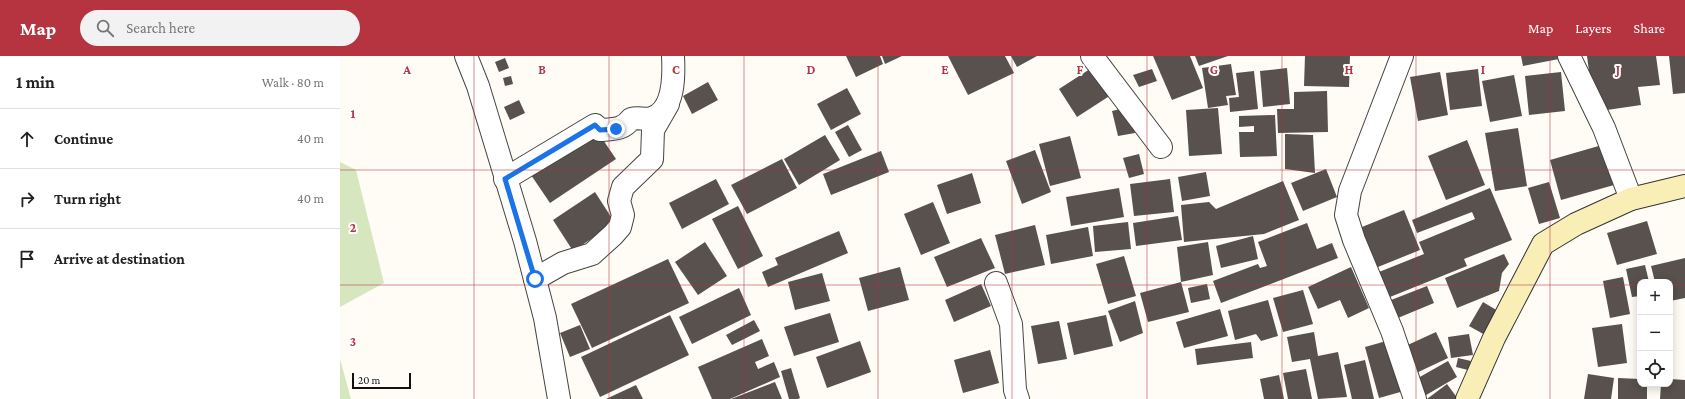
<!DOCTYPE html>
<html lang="en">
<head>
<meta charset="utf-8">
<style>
	:root { --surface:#fff; --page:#f2f2f2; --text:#222; --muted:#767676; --line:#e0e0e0; --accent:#b63340 }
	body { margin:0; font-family:"Crimson Pro",serif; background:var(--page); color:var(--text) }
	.controls { position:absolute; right:12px; bottom:12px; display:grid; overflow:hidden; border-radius:8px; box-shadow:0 2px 10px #0003 }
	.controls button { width:36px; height:36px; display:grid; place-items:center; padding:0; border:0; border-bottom:1px solid var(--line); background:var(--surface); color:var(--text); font:20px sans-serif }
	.scale { position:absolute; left:12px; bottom:10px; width:59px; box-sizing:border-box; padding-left:4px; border:2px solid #111; border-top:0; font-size:11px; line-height:14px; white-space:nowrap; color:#111; -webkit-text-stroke:3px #fff; paint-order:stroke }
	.stop { position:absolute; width:12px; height:12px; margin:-9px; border:3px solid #1a73e8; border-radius:50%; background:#fff }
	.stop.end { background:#1a73e8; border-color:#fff; box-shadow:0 1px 4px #0008 }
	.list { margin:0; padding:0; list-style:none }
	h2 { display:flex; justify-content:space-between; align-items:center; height:52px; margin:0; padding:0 16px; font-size:17px }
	h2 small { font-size:13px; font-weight:400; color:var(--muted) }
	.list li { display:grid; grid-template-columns:26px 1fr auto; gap:12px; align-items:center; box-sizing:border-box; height:60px; padding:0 16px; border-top:1px solid var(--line) }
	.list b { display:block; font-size:15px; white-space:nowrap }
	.list em { font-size:13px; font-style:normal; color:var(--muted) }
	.icon { flex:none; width:22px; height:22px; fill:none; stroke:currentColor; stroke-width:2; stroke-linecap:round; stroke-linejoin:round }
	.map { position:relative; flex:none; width:1345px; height:343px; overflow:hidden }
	header { display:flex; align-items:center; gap:24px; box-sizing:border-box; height:56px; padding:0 20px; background:var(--accent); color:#fff }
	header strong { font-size:19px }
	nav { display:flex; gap:22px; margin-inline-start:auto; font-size:14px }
	.search { width:280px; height:36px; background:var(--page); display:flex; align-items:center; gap:10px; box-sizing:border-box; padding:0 14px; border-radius:22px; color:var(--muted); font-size:15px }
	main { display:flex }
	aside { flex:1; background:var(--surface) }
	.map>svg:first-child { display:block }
	.green { fill:#d6e7c0 }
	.building { fill:#58514e }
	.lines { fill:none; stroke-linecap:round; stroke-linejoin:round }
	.street-casing { stroke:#444; stroke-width:24 }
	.secondary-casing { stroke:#333; stroke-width:24 }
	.street { stroke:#fff; stroke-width:22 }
	.secondary { stroke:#f8eeb6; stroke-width:22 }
	.route { stroke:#1a73e8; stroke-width:5 }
	.grid { fill:none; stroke:#b63340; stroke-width:1; stroke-opacity:0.55 }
	.grid-label { font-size:13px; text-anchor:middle; font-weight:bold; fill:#b63340; stroke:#fff; stroke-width:4; stroke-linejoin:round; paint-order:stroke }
</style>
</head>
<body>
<header>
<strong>Map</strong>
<div class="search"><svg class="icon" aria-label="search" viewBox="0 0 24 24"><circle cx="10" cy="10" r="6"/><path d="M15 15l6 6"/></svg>Search here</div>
<nav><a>Map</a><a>Layers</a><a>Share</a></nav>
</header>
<main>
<aside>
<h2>1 min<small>Walk · 80 m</small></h2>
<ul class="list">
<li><svg class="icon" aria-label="ahead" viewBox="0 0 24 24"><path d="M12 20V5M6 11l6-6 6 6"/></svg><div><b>Continue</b></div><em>40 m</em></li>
<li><svg class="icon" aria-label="right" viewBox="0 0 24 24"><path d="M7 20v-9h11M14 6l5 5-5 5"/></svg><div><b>Turn right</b></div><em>40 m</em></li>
<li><svg class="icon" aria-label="arrive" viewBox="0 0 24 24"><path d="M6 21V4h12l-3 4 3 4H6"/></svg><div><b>Arrive at destination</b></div></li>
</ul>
</aside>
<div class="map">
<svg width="1345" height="343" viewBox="0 0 1345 343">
	<rect width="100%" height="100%" fill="#fefcf5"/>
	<g class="green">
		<polygon points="0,106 16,114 44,227 0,251"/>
		<polygon points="0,303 11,343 0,343"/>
	</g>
	<g class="building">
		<polygon points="506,0 540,0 543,8 516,21"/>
		<polygon points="542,0 562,0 545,8"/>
		<polygon points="608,0 665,0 674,17 628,39"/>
		<polygon points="671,0 697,0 677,11"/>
		<polygon points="813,0 850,0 863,32 832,44"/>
		<polygon points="855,0 888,0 859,10"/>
		<polygon points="965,0 1010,0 1009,31 964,30"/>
		<polygon points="1181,0 1218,0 1219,3 1183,10"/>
		<polygon points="1247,0 1316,0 1320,29 1298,31 1301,49 1260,55 1252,37"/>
		<polygon points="1329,0 1345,0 1345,37 1333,38"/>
		<polygon points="165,2 169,12 159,16 155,6"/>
		<polygon points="891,8 896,39 886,40 888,49 868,52 862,12"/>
		<polygon points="753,11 771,39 737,61 719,33"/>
		<polygon points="947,12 950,48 923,51 920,15"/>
		<polygon points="812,13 817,25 799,31 793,19"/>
		<polygon points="1138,13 1142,50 1110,54 1106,17"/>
		<polygon points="914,15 918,53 890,56 889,42 899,41 896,17"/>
		<polygon points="1100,16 1108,59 1078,65 1070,21"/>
		<polygon points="1221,16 1225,55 1189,59 1185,20"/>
		<polygon points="1174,19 1182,60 1150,66 1142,25"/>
		<polygon points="171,20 173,28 165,30 163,22"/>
		<polygon points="368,26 378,44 352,58 343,40"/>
		<polygon points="507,32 521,58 491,74 477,48"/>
		<polygon points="987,35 988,76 938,77 937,53 954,53 954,36"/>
		<polygon points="179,44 185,57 170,64 164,51"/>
		<polygon points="788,51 795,77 778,80 772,55"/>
		<polygon points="878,52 882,98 849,100 846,54"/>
		<polygon points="935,59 937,100 900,101 899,76 914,76 914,70 899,71 899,60"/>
		<polygon points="508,69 522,94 509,101 495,76"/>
		<polygon points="255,72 276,103 210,147 189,116"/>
		<polygon points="1178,72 1187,130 1155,135 1145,77"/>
		<polygon points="945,78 973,79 975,117 945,113"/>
		<polygon points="485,79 500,104 459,129 444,103"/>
		<polygon points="730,80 741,122 710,130 699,88"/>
		<polygon points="1127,84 1145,129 1106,144 1088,100"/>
		<polygon points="1262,89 1274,129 1221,144 1210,104"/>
		<polygon points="695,94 711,136 682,148 666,105"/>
		<polygon points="541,95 549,116 491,139 483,118"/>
		<polygon points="799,98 804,118 789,122 783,102"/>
		<polygon points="442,103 457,132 407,158 391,129"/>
		<polygon points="986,113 997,141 963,155 951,127"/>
		<polygon points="866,116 870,140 842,145 838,121"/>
		<polygon points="632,117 641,147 607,158 597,129"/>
		<polygon points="376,123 389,148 342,173 329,147"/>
		<polygon points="830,123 834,156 794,160 790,128"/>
		<polygon points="943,125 959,164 924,178 844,186 841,149 869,146 876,153"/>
		<polygon points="1209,126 1220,162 1199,168 1188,132"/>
		<polygon points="779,132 784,161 731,170 726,141"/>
		<polygon points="1150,132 1172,184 1124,203 1127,210 1045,243 1034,218 1084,198 1079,186 1135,163 1132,156 1077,177 1072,164"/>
		<polygon points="255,136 275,167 233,195 213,164"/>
		<polygon points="593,146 610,187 581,199 564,158"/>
		<polygon points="398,150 423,200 398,213 372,163"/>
		<polygon points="1064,154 1080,194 1033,213 1017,173"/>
		<polygon points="838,160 842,184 796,190 793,167"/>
		<polygon points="1307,165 1317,198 1277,209 1267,177"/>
		<polygon points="788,166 791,193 755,196 753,170"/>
		<polygon points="967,167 977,193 992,187 998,202 881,247 873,225 918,208 920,212 927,210 918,186"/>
		<polygon points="695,169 705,209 665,218 655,179"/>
		<polygon points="748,171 753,200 711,208 706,179"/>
		<polygon points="499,175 508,197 428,231 422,216 438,209 435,202"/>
		<polygon points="913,180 918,203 881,212 876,190"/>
		<polygon points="641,182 655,212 607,231 594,201"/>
		<polygon points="365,186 387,220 358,239 335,206"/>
		<polygon points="868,186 873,219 841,226 837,191"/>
		<polygon points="1164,198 1169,208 1162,217 1159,235 1117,252 1105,222"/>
		<polygon points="784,200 796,240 768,248 756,208"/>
		<polygon points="1345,202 1345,242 1330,245 1330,226 1315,226 1311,210"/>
		<polygon points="328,203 349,247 252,292 231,248"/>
		<polygon points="1305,209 1309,226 1300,226 1300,240 1292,241 1286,213"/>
		<polygon points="560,211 569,244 528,255 519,222"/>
		<polygon points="1011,211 1029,252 1008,262 1000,244 978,253 968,231"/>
		<polygon points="482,217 490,245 455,254 448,226"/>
		<polygon points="1283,221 1290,258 1270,262 1263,225"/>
		<polygon points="841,226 849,256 808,266 800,237"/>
		<polygon points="641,228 651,250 614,266 605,244"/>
		<polygon points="867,228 870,243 851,247 848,232"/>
		<polygon points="1087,230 1094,247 1053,264 1046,246"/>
		<polygon points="399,232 411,259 352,288 339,261"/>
		<polygon points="963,234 973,268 943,276 933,242"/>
		<polygon points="928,244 938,280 921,285 916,278 895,284 888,255"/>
		<polygon points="795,245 803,277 780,286 768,255"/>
		<polygon points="1143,246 1158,255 1145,279 1129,270"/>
		<polygon points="880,253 888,280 844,292 836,266"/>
		<polygon points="490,257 499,286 454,300 444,271"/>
		<polygon points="330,259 349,299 260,341 241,301"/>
		<polygon points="766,259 773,290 734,299 727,267"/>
		<polygon points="414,264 420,275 392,289 386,279"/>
		<polygon points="719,265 727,303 698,308 691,270"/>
		<polygon points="1282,268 1287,307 1258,311 1252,272"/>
		<polygon points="240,269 250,293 230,301 220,277"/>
		<polygon points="974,276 978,300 998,296 1007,341 978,343 970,303 952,306 947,281"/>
		<polygon points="1096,276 1108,302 1072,319 1059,293"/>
		<polygon points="1129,278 1133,299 1111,302 1108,281"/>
		<polygon points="422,283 429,300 415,306 418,313 434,306 440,321 390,343 372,343 358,311"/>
		<polygon points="1050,284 1064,335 1039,342 1025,291"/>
		<polygon points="520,285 531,316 487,332 476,301"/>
		<polygon points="911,286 913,302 857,309 855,293"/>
		<polygon points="650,294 659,327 623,337 614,304"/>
		<polygon points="1118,302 1131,305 1128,314 1116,311"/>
		<polygon points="1025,304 1034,343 1012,343 1004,309"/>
		<polygon points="1108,305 1117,321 1081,342 1071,326"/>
		<polygon points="451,312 460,342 458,343 449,343 441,315"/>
		<polygon points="966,313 972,343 948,343 943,317"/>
		<polygon points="1248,318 1274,322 1271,343 1244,343"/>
		<polygon points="939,319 944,343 924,343 920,323"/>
		<polygon points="1278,322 1300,323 1300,328 1307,328 1307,343 1278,343"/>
		<polygon points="1330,323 1345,324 1345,343 1320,343 1321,328 1330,328"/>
		<polygon points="435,326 442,343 391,343"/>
		<polygon points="1107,328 1118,343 1087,343"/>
		<polygon points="296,329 303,343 266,343"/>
	</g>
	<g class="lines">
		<g class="street-casing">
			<g id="street">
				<polyline points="126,0 138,30 185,185 205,262 219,343"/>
				<polyline points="752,0 821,91"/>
				<polyline points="1062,0 1010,135 1006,159 1014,184 1052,275 1075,343"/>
				<polyline points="1229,0 1264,72 1291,143"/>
				<path d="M 165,123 L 255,69 L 260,74 C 273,73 283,74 291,63 C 298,61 306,64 312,62 C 335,54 334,19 333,0"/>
				<polyline points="195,223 223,207 252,198 273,179 280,171 283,159 279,145 283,131 312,103 313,74 328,48"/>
				<polyline points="656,227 671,268 675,334 678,343"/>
			</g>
		</g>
		<g class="secondary-casing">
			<polyline id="secondary" points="1127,343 1154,282 1203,188 1236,168 1291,143 1345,130"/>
		</g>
		<use href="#street" class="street"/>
		<use href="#secondary" class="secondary"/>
	</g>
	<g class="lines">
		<polyline class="route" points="195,223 165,123 255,69 260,74 276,73"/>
	</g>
	<path class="grid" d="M 134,0 L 134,343M 269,0 L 269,343M 404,0 L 404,343M 538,0 L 538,343M 672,0 L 672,343M 807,0 L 807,343M 942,0 L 942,343M 1076,0 L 1076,343M 1210,0 L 1210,343M 0,114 L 1345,114M 0,229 L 1300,229M 1330,229 L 1345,229"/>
	<g class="grid-label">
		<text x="67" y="18">A</text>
		<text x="202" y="18">B</text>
		<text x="336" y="18">C</text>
		<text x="471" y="18">D</text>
		<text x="605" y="18">E</text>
		<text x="740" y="18">F</text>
		<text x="874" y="18">G</text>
		<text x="1009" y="18">H</text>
		<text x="1143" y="18">I</text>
		<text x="1278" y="18">J</text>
		<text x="13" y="62">1</text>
		<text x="13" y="176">2</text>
		<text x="13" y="290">3</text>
	</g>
</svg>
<div class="controls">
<button>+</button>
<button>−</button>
<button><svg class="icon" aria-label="locate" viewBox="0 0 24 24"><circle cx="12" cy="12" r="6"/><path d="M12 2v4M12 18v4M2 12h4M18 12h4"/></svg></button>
</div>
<div class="scale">20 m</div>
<div class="stop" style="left:195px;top:223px"></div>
<div class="stop end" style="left:276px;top:73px"></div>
</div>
</main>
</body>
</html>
